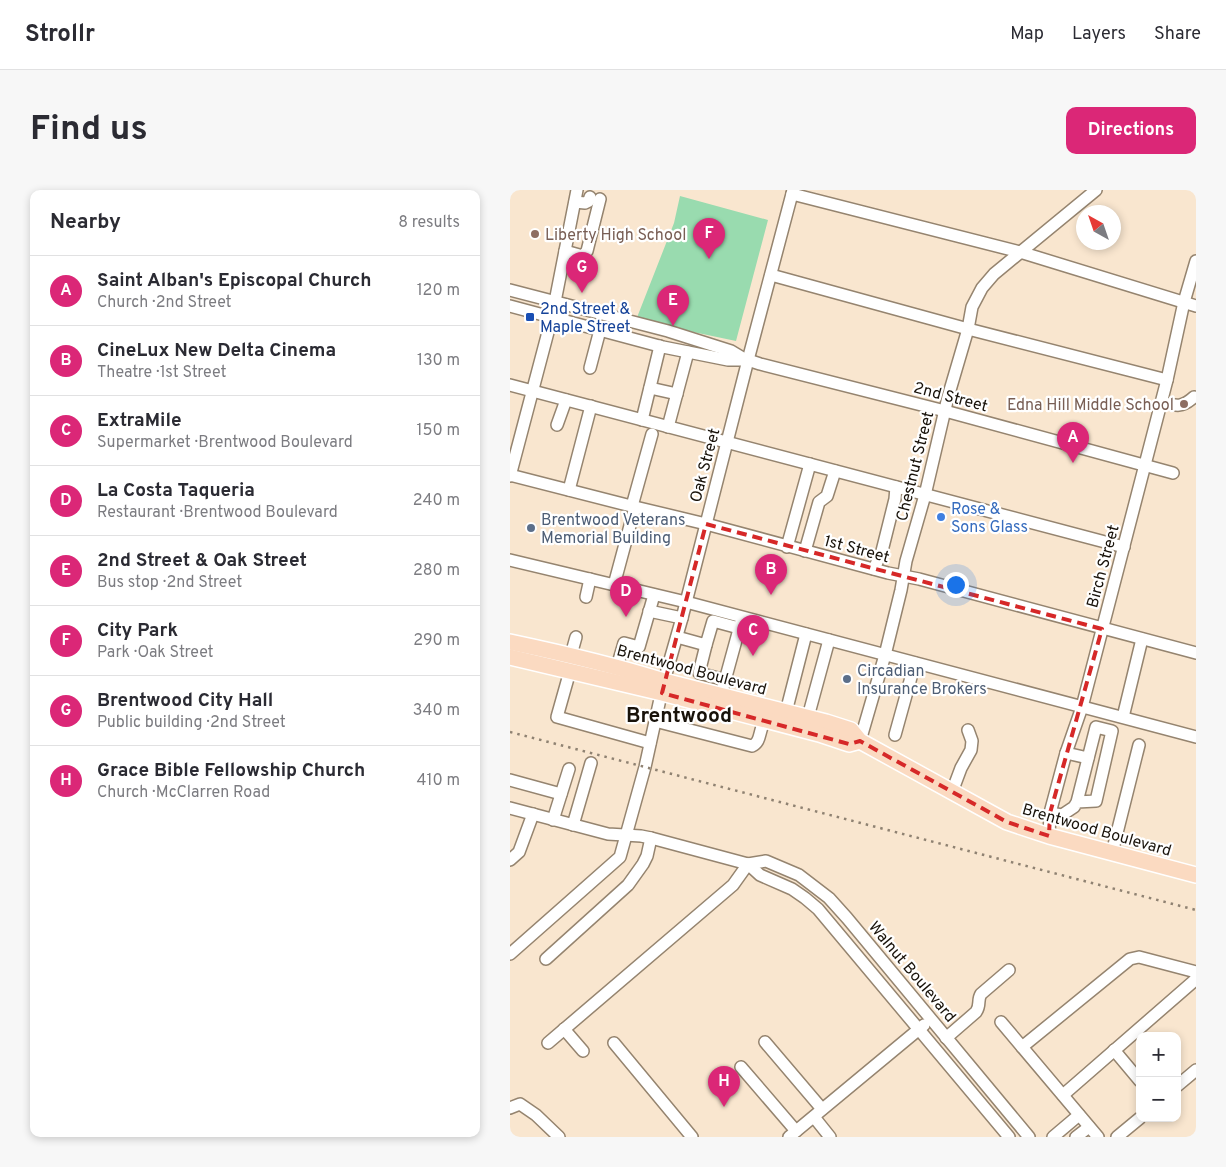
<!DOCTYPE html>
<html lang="en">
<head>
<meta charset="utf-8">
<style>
	:root { --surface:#fff; --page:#f7f7f7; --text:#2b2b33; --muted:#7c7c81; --line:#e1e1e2; --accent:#db2777 }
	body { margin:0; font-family:Overpass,sans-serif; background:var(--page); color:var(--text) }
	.controls { position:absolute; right:15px; bottom:15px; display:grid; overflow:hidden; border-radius:10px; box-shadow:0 2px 8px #0003 }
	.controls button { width:45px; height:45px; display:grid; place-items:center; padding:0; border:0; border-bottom:1px solid var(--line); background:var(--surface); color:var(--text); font:25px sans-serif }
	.compass { position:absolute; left:566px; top:15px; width:45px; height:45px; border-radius:50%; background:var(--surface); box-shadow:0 2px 8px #0003; rotate:320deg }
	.you { position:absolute; left:445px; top:394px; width:18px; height:18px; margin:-12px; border:4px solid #fff; border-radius:50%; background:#1a73e8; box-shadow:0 0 0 8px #1a73e833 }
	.badge { display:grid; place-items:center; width:32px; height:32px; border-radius:50%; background:var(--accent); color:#fff; font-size:16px; font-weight:700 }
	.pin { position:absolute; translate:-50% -41px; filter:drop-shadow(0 1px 2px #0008) }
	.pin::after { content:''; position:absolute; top:26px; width:18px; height:15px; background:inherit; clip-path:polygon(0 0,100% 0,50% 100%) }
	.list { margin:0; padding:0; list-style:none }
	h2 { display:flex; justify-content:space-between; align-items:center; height:65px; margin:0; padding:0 20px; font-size:21px }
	h2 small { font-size:16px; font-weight:400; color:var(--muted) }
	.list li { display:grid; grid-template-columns:32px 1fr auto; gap:15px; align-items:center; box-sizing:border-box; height:70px; padding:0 20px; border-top:1px solid var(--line) }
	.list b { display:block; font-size:19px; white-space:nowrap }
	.list p { margin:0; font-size:16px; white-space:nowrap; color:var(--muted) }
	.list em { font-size:16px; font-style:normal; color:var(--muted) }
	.map { position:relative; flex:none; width:686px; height:947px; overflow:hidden; border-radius:10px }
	header { display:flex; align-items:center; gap:30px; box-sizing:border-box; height:70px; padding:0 25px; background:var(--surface); border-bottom:1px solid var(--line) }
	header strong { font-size:24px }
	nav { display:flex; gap:28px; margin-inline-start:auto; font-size:18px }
	.intro { display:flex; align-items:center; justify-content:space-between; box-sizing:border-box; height:120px; padding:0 30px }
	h1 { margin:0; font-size:35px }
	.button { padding:12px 22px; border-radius:10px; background:var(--accent); color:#fff; font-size:18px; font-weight:700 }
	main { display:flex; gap:30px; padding:0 30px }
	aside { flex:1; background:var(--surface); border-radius:10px; box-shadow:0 2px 8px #0003 }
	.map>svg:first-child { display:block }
	.green { fill:#99dbaf }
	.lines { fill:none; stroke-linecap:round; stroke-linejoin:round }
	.minor-casing { stroke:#95846f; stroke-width:14 }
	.major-casing { stroke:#fff; stroke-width:18 }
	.minor { stroke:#fff; stroke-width:11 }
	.major { stroke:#fbdac1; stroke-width:15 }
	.rail { stroke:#8f8272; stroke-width:2.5; stroke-dasharray:2.5 5; stroke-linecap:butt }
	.marked { fill:none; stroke:#d62828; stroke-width:4; stroke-dasharray:10 6; stroke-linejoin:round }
	.education-dot { fill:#8d6e63; stroke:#fff; stroke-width:2 }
	.transit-dot { fill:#1a4fb4; stroke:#fff; stroke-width:2 }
	.shop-dot { fill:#3f7fe0; stroke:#fff; stroke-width:2 }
	.service-dot { fill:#5c6f8a; stroke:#fff; stroke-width:2 }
	.labels { text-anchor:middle; stroke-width:4.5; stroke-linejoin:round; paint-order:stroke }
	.education-label { font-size:16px; fill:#785e54; stroke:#fff; text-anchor:start }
	.transit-label { font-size:16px; fill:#164399; stroke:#fff; text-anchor:start }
	.street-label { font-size:16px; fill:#18120a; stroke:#fff }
	.shop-label { font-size:16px; fill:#366cbe; stroke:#fff; text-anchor:start }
	.service-label { font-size:16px; fill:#4e5e75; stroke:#fff; text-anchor:start }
	.district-label { font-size:21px; font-weight:bold; fill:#18120a; stroke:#fff }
</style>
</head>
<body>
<header>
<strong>Strollr</strong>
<nav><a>Map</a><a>Layers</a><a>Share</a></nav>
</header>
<div class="intro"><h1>Find us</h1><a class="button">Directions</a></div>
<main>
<aside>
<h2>Nearby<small>8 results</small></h2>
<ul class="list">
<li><span class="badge">A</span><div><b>Saint Alban's Episcopal Church</b><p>Church · 2nd Street</p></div><em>120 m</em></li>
<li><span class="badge">B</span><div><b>CineLux New Delta Cinema</b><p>Theatre · 1st Street</p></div><em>130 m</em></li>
<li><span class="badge">C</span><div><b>ExtraMile</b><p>Supermarket · Brentwood Boulevard</p></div><em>150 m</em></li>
<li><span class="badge">D</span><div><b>La Costa Taqueria</b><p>Restaurant · Brentwood Boulevard</p></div><em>240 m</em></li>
<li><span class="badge">E</span><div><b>2nd Street &amp; Oak Street</b><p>Bus stop · 2nd Street</p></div><em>280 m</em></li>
<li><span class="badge">F</span><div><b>City Park</b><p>Park · Oak Street</p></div><em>290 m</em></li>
<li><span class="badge">G</span><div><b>Brentwood City Hall</b><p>Public building · 2nd Street</p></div><em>340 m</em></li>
<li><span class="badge">H</span><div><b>Grace Bible Fellowship Church</b><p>Church · McClarren Road</p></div><em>410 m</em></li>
</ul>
</aside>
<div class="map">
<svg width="686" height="947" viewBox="0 0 686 947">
	<rect width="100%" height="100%" fill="#f9e6cf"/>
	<polygon class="green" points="170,6 258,30 226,151 126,130 164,33"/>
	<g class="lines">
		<g class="minor-casing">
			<g id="minor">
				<polyline points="282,4 510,62 686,116"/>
				<polyline points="65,12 75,13 79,11 80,7"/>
				<polyline points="55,61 73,66 77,61 90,9"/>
				<polyline points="261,85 458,139 657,190"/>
				<polyline points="0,100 158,141 221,161 236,170"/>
				<polyline points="0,116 153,157 218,170 238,170 250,174 435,221 663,283"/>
				<polyline points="80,178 90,140"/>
				<polyline points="0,195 614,357"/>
				<polyline points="140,198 167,204"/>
				<path d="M 652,212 C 666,216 672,218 684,207"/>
				<polyline points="132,230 150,156"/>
				<polyline points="47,235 56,210"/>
				<polyline points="158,237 178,162"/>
				<polyline points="0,285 125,317 196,334 378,383 409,389 686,463"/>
				<polyline points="0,286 42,127 67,0"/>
				<polyline points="59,300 81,216"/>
				<polyline points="122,316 142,244"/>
				<polyline points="277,357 300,274"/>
				<polyline points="295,361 309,312 317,306 325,281"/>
				<polyline points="0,370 176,412 686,547"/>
				<polyline points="364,379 372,361 385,309 386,297"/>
				<polyline points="104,395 125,317"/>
				<polyline points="76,407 80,389"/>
				<polyline points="139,421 172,428"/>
				<polyline points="167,447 196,455 203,431 229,438"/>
				<polyline points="196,455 189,483 215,490"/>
				<polyline points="61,465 66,447"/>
				<polyline points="107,477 114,453 129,457 144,405"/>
				<polyline points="60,481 47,527 140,553"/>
				<polyline points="211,505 231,432"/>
				<polyline points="276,522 296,444"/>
				<polyline points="298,527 319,450"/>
				<polyline points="613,527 632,449"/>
				<path d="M 145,531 L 242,556 C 250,552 249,545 252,537 C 253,533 256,529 259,525"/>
				<polyline points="385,545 405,473"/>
				<polyline points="350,551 375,465 391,400 396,371 415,305 438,207 458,139 462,117 472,98 484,84 586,0"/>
				<polyline points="556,563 578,568"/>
				<polyline points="0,590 51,604"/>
				<polyline points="442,602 451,578 461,560 462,551 458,540"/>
				<polyline points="0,618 98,644 131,646 141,648 238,674 256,671 289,685 319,708 337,728 519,947"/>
				<polyline points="540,623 552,625 564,617 567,612 586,537 602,541 586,611 567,612"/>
				<polyline points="43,630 59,579"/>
				<polyline points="63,635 81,573"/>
				<polyline points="539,646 540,623 556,563 572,517 657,190 674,112 686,71"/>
				<polyline points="602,663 629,555"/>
				<polyline points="0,670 9,662 23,624"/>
				<polyline points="238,674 250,685 282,699 295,708 308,719 499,947"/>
				<polyline points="0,764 110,667 135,577 154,491 172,428 238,170 283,0"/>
				<polyline points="36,769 118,695 133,674 137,666 141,648"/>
				<polyline points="491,832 588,947"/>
				<polyline points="54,839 73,861"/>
				<path d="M 436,848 L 466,822 C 471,815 467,810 471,804 L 499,780"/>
				<polyline points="255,852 312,919"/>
				<polyline points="38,853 223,695 238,674"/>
				<polyline points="104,853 182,947"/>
				<polyline points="512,857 620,769 629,767 686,782"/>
				<polyline points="604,860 630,891"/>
				<polyline points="231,877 286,941"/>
				<polyline points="667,896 686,880"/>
				<polyline points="553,905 685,790 686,787"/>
				<polyline points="0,918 10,914 26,925 49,947"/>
				<polyline points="304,927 320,947"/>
				<polyline points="279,947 414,835"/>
				<polyline points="543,947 569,925"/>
				<polyline points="566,947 579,937"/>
				<polyline points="607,947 630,928"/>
			</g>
		</g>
		<g class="major-casing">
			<g id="major">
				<path d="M 0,452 C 52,463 104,475 154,491 L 316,532 L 341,540 L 350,551 L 497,632 L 539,646 L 686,685"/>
				<polyline points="0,467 152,503 309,544 339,554 350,551"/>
			</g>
		</g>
		<use href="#minor" class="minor"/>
		<use href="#major" class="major"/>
		<polyline class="rail" points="0,542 686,720"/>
	</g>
	<path class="marked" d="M 196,334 L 592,439 L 540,623 L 539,646 L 497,632 L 350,551 L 339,554 L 152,503 Z"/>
	<g class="education-dot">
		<circle cx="25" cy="44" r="5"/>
		<circle cx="674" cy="214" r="5"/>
	</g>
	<rect class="transit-dot" x="15" y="122" width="10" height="10" rx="2.5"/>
	<circle class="shop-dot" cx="431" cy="327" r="5"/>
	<g class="service-dot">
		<circle cx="21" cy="338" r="5"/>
		<circle cx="337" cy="489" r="5"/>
	</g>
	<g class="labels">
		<g class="education-label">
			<text x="35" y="50">Liberty High School</text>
			<text x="664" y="220" text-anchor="end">Edna Hill Middle School</text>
		</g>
		<g class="transit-label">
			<text x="30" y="124">2nd Street &amp;<tspan x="30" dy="18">Maple Street</tspan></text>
		</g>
		<g class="street-label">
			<text transform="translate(441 206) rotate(15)" y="6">2nd Street</text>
			<text transform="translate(194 275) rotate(-75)" y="6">Oak Street</text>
			<text transform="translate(404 276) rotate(-76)" y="6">Chestnut Street</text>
			<text transform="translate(347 358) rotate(15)" y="6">1st Street</text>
			<text transform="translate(592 376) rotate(-75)" y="6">Birch Street</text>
			<text transform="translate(182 479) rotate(15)" y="6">Brentwood Boulevard</text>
			<text transform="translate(587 639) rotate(16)" y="6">Brentwood Boulevard</text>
			<text transform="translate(403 781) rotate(50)" y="6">Walnut Boulevard</text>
		</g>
		<g class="shop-label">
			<text x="441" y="324">Rose &amp;<tspan x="441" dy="18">Sons Glass</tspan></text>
		</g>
		<g class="service-label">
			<text x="31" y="335">Brentwood Veterans<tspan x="31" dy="18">Memorial Building</tspan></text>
			<text x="347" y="486">Circadian<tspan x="347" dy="18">Insurance Brokers</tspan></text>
		</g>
		<g class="district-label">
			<text x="169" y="532">Brentwood</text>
		</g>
	</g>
</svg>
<div class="controls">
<button>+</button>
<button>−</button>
</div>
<svg class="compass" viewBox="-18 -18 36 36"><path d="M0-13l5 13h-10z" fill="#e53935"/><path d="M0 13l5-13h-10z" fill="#7c7c81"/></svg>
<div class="you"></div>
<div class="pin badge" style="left:563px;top:273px">A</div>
<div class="pin badge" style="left:261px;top:405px">B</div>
<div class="pin badge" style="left:243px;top:466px">C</div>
<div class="pin badge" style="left:116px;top:427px">D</div>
<div class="pin badge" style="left:163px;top:136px">E</div>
<div class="pin badge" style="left:199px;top:69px">F</div>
<div class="pin badge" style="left:72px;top:103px">G</div>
<div class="pin badge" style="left:214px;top:917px">H</div>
</div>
</main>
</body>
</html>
